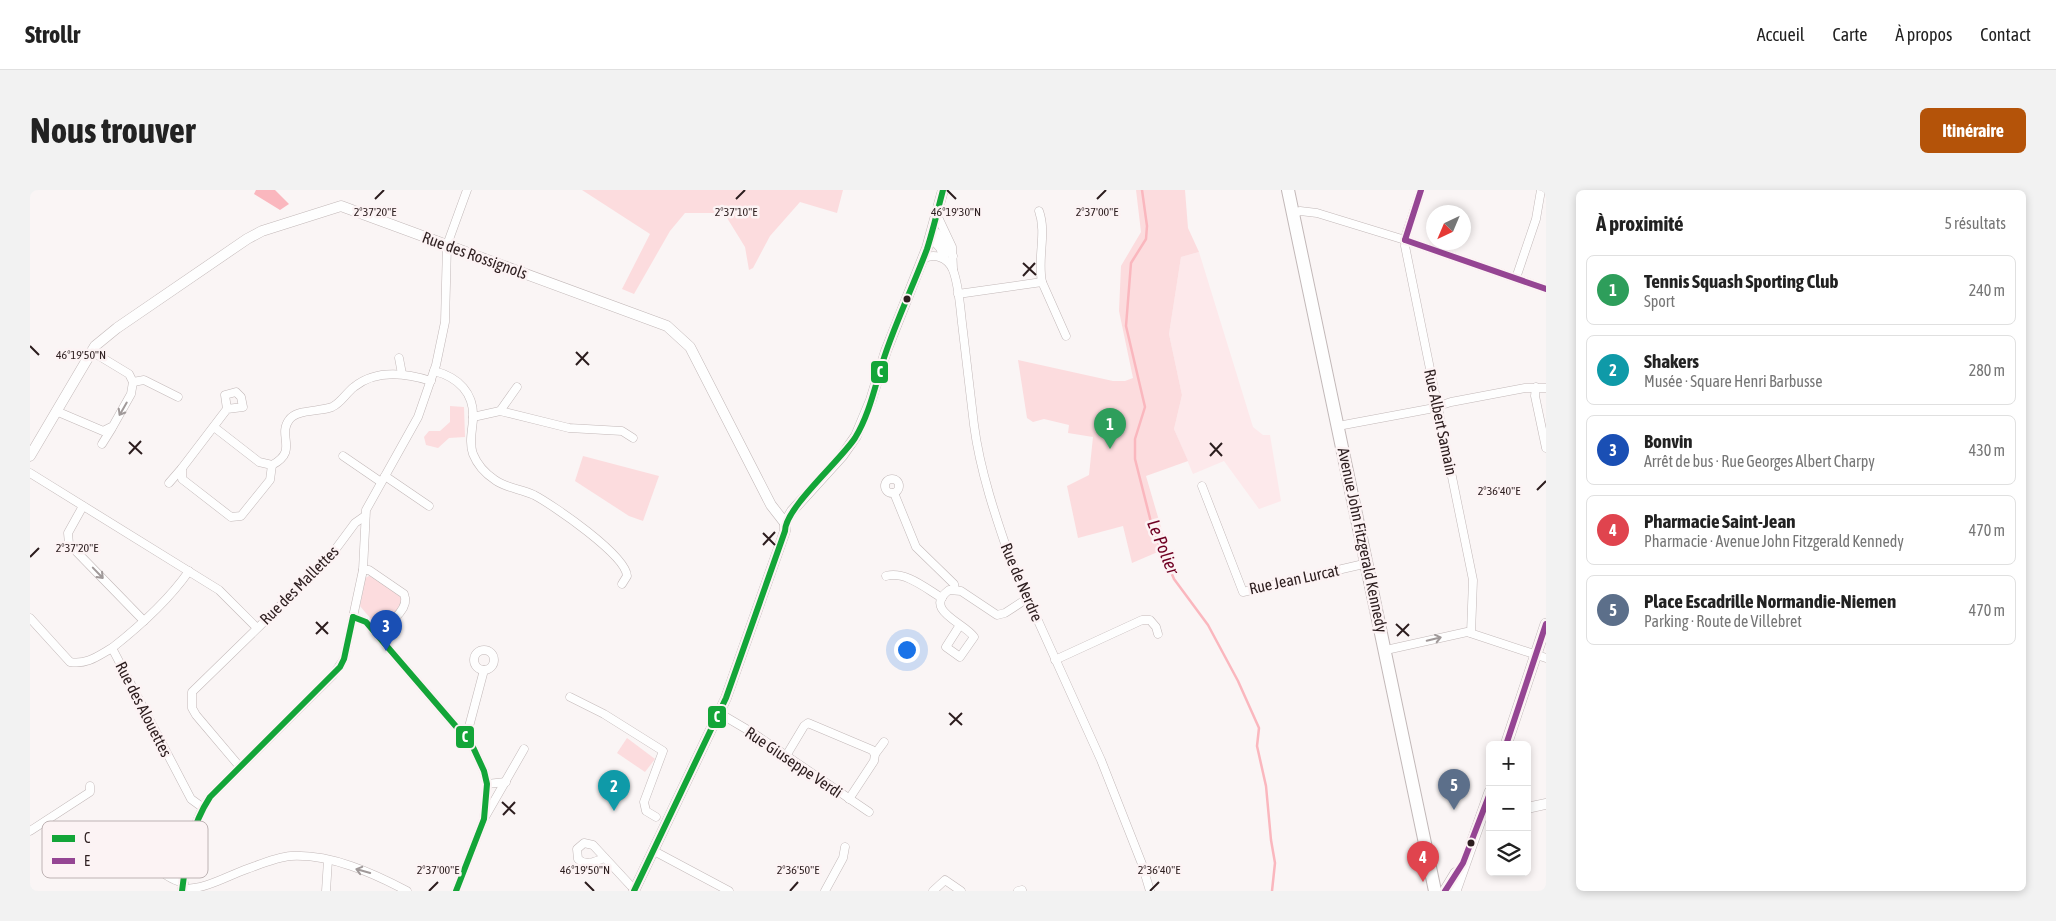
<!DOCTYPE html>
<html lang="fr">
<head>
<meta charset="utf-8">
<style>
	:root { --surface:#fff; --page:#f2f2f2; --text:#222; --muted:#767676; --line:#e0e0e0; --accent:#b45309 }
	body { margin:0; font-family:"Asap Condensed",sans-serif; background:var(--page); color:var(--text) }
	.controls { position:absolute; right:15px; bottom:15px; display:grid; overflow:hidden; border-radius:8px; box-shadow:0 2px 8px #0003 }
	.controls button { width:45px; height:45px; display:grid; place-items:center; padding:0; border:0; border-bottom:1px solid var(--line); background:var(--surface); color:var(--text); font:25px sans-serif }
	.compass { position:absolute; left:1396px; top:15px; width:45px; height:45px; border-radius:50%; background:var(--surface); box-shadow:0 2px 8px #0003; rotate:224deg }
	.you { position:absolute; left:876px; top:459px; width:18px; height:18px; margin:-12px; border:4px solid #fff; border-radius:50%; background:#1a73e8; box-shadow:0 0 0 8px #1a73e833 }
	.badge { display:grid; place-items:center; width:32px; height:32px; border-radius:50%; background:var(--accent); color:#fff; font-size:16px; font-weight:700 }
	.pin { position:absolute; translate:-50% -41px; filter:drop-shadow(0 1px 2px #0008) }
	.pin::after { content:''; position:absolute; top:26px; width:18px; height:15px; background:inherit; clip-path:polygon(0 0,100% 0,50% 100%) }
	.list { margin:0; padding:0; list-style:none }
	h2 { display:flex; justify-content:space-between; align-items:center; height:65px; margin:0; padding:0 20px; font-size:21px }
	h2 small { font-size:16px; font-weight:400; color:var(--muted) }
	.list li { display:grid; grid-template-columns:32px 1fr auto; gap:15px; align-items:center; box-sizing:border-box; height:70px; margin:0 10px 10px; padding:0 10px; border:1px solid var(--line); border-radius:8px }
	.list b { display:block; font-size:19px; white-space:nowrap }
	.list p { margin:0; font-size:16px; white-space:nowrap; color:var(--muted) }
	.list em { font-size:16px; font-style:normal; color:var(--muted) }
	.icon { flex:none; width:28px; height:28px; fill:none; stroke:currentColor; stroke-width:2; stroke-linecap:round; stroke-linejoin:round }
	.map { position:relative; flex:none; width:1516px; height:701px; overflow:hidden; border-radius:8px }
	header { display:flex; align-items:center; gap:30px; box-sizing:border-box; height:70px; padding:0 25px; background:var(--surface); border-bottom:1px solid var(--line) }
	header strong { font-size:24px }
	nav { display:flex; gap:28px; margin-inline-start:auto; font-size:18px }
	.intro { display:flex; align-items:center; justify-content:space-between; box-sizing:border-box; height:120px; padding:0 30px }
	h1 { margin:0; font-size:35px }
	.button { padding:12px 22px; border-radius:8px; background:var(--accent); color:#fff; font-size:18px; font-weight:700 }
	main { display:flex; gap:30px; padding:0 30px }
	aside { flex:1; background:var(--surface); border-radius:8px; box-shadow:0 2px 8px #0003 }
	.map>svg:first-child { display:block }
	.built { fill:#fde9eb }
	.green { fill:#fcdcde }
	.water { fill:#fab7be }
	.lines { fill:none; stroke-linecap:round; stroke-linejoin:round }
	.stream { stroke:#fab7be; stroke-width:2.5 }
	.minor-casing { stroke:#c2b8b8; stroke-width:9 }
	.tertiary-casing { stroke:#c2b8b8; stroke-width:11 }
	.secondary-casing { stroke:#c2b8b8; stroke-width:12 }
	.primary-casing { stroke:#c2b8b8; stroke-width:14 }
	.minor { stroke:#fefefe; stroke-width:8 }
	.tertiary { stroke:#fefefe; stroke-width:10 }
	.secondary { stroke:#fefefe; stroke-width:11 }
	.primary { stroke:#fefefe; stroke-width:12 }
	.bus-1-casing { stroke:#fcf3f4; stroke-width:10 }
	.bus-2-casing { stroke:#fcf3f4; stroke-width:10 }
	.bus-1 { stroke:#13a538; stroke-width:6 }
	.bus-2 { stroke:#954593; stroke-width:6 }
	.oneway { stroke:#a09999 }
	.ticks { fill:none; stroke:#2c1d1e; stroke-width:2 }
	.bus-dot { fill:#2c1d1e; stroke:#fcf3f4; stroke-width:2 }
	.labels { text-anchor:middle; stroke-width:5; stroke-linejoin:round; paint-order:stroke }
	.street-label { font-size:16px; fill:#2c1d1e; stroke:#fcf3f4 }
	.water-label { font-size:18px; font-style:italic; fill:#700023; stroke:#fcf3f4 }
	.key { fill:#fcf3f4; stroke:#beb3b4; stroke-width:1 }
	.key-label { font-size:14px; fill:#2c1d1e }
	.ticks-label { font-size:12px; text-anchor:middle; fill:#2c1d1e; stroke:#fcf3f4; stroke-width:5; stroke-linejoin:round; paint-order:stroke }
	.line-badge { stroke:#fcf3f4; stroke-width:2 }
	.badge-label { font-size:14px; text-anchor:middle; font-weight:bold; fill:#fff }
</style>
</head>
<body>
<header>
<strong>Strollr</strong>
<nav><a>Accueil</a><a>Carte</a><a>À propos</a><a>Contact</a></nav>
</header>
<div class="intro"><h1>Nous trouver</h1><a class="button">Itinéraire</a></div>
<main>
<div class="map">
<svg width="1516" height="701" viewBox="0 0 1516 701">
	<rect width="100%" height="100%" fill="#faf5f5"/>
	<polygon class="built" points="1169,62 1223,237 1233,245 1240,245 1251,311 1229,319 1194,271 1163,284 1144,239 1152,205 1139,144 1151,67"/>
	<g class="green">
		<polygon points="552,0 813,0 807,23 770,12 740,46 723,78 719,80 715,57 694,23 655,23 640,41 604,104 592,99 620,44"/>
		<polygon points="1106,0 1155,0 1158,38 1169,62 1151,67 1139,144 1152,205 1144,239 1158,271 1116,286 1137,358 1102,373 1093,336 1048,348 1037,296 1059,285 1063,247 1038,243 1039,235 1014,229 1003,232 997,228 988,170 1083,191 1095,191 1103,188 1089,121 1091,76 1111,42"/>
		<polygon points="420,216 434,217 435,247 419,248 408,258 396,255 394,247 399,241 410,241 420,232"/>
		<polygon points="553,266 629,286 613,331 599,326 545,291"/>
		<polygon points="341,385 371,407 372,416 350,435 346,435 330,416 335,388"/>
		<polygon points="597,548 625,569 615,582 587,563"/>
	</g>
	<polygon class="water" points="226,0 245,0 259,14 250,20 224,4"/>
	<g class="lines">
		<polyline class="stream" points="1112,0 1117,36 1116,49 1101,73 1096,136 1115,217 1105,249 1105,269 1123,340 1144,389 1178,435 1208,491 1229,538 1227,556 1236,596 1241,650 1245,673 1242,701"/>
		<g class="minor-casing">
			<g id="minor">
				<polyline points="1391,0 1376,45 1375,56 1443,390 1441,443"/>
				<path d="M 1009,21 C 1017,43 1007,68 1012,92"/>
				<polyline points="906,23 922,57 923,79"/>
				<polyline points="1263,24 1270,21 1287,23 1375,50 1516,99"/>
				<polyline points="915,69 910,58 900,47 907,43 923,66"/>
				<path d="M 892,70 C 903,62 918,67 923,80 C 929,96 930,116 932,133 C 936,167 940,201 944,235 C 950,281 966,328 981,371 L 1071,570 L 1112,674 L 1120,701"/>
				<polyline points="1486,88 1506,29 1511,0"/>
				<polyline points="928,104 1012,92 1036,146"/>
				<polyline points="369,168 372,184"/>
				<path d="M 404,181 C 428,187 445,203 443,230 C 442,241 439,253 443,264 C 447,274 456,284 465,290 C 476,298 491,299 504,305 C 523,315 596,365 597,386 L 592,394"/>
				<polyline points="103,192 114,190 148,207"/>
				<polyline points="1506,197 1505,206 1516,258"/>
				<polyline points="197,219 213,217 211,207 206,202 195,205 197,219 152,278 152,289 201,327 211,326 240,290 242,275"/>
				<polyline points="26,221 73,241 83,236 101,204 103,192 99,184 61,161"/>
				<polyline points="470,221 487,197"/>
				<polyline points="443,227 470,221 539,238 592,241 603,248"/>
				<polyline points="1308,236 1399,219 1421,212 1495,198 1516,198"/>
				<path d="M 184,237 L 229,272 L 242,275 C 269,261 247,246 259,230 C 266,219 290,222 302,217 C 311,213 316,203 324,197 C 346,179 376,183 401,191"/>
				<polyline points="72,254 82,238"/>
				<polyline points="313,266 351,292"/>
				<polyline points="0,283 189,400 227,438"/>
				<polyline points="355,286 399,316"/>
				<circle cx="862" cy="296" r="7"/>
				<polyline points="139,293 152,278"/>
				<polyline points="1172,296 1213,402 1338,373"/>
				<polyline points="864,303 886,357 924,394 925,400"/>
				<polyline points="53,316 38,343 39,354 114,431"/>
				<path d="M 333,380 L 339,380 L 374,404 C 381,420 357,434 346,443"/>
				<path d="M 856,386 C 876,381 895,398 912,408"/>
				<polyline points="323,427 336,432 442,555 454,581 457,594 454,629 426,701"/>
				<path d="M 0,428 L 40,472 C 57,475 68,466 82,458 L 161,609 L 172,617"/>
				<path d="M 930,435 L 916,457 L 930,467 L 944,447 C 935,433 892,420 919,400 L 931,401 L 967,425 L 975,423 L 998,408"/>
				<path d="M 82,458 C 110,436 138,411 159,381"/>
				<circle cx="454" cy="470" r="10"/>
				<polyline points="1356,460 1437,442 1516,468"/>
				<polyline points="1025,470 1112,430 1120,430 1126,437 1128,444"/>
				<polyline points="540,507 574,524 633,561 614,612 616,621 626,627"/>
				<polyline points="689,523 723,543 839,622"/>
				<polyline points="436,548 454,480"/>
				<polyline points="845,564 854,552"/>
				<polyline points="756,566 774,536 778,533 842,560 845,564 844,571 819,609"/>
				<polyline points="210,577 166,525 162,518 162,502 240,426 302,364 325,333 335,326"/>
				<polyline points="457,594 476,592"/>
				<polyline points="455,627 494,559"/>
				<polyline points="0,641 60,602 60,596"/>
				<polyline points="624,661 699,701"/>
				<path d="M 575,668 C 565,671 557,677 548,669 L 547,659 L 554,653 L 563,655 L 601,696 L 605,700"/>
				<path d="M 120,670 C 129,681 140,690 154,693"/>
				<polyline points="100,681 163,648"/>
				<path d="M 152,699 C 177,699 195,687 217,679 C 231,674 247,667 261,666 C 301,664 343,683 377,701"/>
				<path d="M 152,701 C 156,670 161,632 180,607 L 303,485 L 314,469 L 333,380 L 336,320 L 388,227 L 406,175 L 415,132 L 417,55 L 437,0"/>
				<polyline points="296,701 298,670"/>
				<polyline points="795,701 813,668 815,657"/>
				<polyline points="903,701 915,690 931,701"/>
				<polyline points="988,701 992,700"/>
			</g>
		</g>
		<g class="tertiary-casing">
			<g id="tertiary">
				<polyline points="0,266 65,156 87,138 217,49 232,41 311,16 637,136 660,157 741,315 755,333"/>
				<polyline points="1497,618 1516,614"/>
				<polyline points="604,701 696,508 755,341 755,333 762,321 812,266 826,246 841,210 856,161 897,58 913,0"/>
			</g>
		</g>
		<g class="secondary-casing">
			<g id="secondary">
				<polyline points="1476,555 1516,434"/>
				<polyline points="1415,701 1426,683"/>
				<polyline points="1425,701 1460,602"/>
			</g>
		</g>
		<g class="primary-casing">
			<polyline id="primary" points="1258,0 1405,701"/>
		</g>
		<use href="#minor" class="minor"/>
		<use href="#tertiary" class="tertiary"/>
		<use href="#secondary" class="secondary"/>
		<use href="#primary" class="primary"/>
		<g class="bus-1-casing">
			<g id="bus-1">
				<polyline points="323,427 336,432 442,555 454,581 457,594 454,629 426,701"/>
				<path d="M 152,701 C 156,668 161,636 180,607 L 310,477 L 314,469 L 323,427"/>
				<path d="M 604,701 L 696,508 L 755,341 C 755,318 810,271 825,248 C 841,222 846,190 856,162 C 868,127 884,94 897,59 C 903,40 908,19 913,0"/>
			</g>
		</g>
		<g class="bus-2-casing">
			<g id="bus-2">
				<polyline points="1375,50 1516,99"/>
				<polyline points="1375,50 1391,0"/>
				<polyline points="1476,555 1516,434"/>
				<polyline points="1415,701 1433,673 1460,603"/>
			</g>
		</g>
		<use href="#bus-1" class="bus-1"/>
		<use href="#bus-2" class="bus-2"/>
	</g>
	<defs><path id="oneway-shaft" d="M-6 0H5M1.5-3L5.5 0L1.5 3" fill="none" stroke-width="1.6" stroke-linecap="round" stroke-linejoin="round" transform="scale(1.25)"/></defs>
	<g class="oneway">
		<use href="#oneway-shaft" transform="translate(93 219) rotate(120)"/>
		<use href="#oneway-shaft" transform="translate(68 383) rotate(46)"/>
		<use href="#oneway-shaft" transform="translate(1404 449) rotate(-13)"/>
		<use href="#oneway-shaft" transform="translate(333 681) rotate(-164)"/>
	</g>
	<path class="ticks" d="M 917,0 L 926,9M 345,9 L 354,0M 706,9 L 715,0M 1067,9 L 1076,0M 993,73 L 1006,85M 993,86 L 1005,73M 0,156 L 9,165M 546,162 L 559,175M 546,175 L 558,162M 99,252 L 112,264M 1180,253 L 1192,266M 99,264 L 111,251M 1180,266 L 1192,253M 1507,300 L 1516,291M 733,343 L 745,355M 733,355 L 745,342M 0,367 L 9,358M 286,432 L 298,444M 1366,434 L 1379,446M 286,444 L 298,432M 1367,446 L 1379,434M 919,523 L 932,535M 920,535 L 932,523M 472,612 L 485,624M 473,625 L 485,612M 555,692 L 564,701M 399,701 L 408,692M 760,701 L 768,692M 1120,701 L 1129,692"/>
	<g class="bus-dot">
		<circle cx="877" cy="109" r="4.5"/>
		<circle cx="1441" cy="653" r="4.5"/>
	</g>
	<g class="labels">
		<g class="street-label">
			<text transform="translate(445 65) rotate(20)" y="6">Rue des Rossignols</text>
			<text transform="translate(1411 232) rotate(78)" y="6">Rue Albert Samain</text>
			<text transform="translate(1333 350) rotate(78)" y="6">Avenue John Fitzgerald Kennedy</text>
			<text transform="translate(1264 389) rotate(-12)" y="6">Rue Jean Lurcat</text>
			<text transform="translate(992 392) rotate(67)" y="6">Rue de Nerdre</text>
			<text transform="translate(269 395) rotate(-45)" y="6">Rue des Mallettes</text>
			<text transform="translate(114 519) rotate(63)" y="6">Rue des Alouettes</text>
			<text transform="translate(764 572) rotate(34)" y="6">Rue Giuseppe Verdi</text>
		</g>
		<g class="water-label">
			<text transform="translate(1133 357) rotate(68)" y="6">Le Polier</text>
		</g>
	</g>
	<rect x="12" y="631" width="166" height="57" rx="8" class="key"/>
	<rect x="22" y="645" width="23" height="7" fill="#13a538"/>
	<rect x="22" y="668" width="23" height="6" fill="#954593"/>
	<g class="key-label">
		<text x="54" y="653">C</text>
		<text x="54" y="676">E</text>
	</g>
	<g class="ticks-label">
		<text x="926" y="26">46°19'30"N</text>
		<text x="706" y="26">2°37'10"E</text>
		<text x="1067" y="26">2°37'00"E</text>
		<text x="345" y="26">2°37'20"E</text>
		<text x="51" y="169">46°19'50"N</text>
		<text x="1469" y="305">2°36'40"E</text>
		<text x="47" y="362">2°37'20"E</text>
		<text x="408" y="684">2°37'00"E</text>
		<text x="768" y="684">2°36'50"E</text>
		<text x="1129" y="684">2°36'40"E</text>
		<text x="555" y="684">46°19'50"N</text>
	</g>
	<g class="line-badge">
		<rect x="840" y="170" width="19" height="24" rx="5" fill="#13a538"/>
		<rect x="677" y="515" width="20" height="24" rx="5" fill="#13a538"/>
		<rect x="425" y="535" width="20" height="24" rx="5" fill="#13a538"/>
	</g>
	<g class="badge-label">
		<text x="850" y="187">C</text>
		<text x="687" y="532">C</text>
		<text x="435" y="552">C</text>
	</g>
</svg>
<div class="controls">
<button>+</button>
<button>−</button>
<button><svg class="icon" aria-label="layers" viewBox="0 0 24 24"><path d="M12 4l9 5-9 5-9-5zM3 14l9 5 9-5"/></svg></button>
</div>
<svg class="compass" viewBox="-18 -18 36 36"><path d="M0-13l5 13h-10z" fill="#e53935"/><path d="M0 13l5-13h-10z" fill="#767676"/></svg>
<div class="you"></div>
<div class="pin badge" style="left:1080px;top:259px;background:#2e9e5b">1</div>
<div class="pin badge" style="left:584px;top:621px;background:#0f9aa8">2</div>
<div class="pin badge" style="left:356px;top:461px;background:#1a4fb4">3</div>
<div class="pin badge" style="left:1393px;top:692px;background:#e0444e">4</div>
<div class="pin badge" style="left:1424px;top:620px;background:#5c6f8a">5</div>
</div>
<aside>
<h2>À proximité<small>5 résultats</small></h2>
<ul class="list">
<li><span class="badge" style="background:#2e9e5b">1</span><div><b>Tennis Squash Sporting Club</b><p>Sport</p></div><em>240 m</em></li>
<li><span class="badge" style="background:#0f9aa8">2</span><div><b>Shakers</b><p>Musée · Square Henri Barbusse</p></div><em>280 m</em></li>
<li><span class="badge" style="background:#1a4fb4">3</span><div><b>Bonvin</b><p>Arrêt de bus · Rue Georges Albert Charpy</p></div><em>430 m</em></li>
<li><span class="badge" style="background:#e0444e">4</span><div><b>Pharmacie Saint-Jean</b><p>Pharmacie · Avenue John Fitzgerald Kennedy</p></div><em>470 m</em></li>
<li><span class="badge" style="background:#5c6f8a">5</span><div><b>Place Escadrille Normandie-Niemen</b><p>Parking · Route de Villebret</p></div><em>470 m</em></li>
</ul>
</aside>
</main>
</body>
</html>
